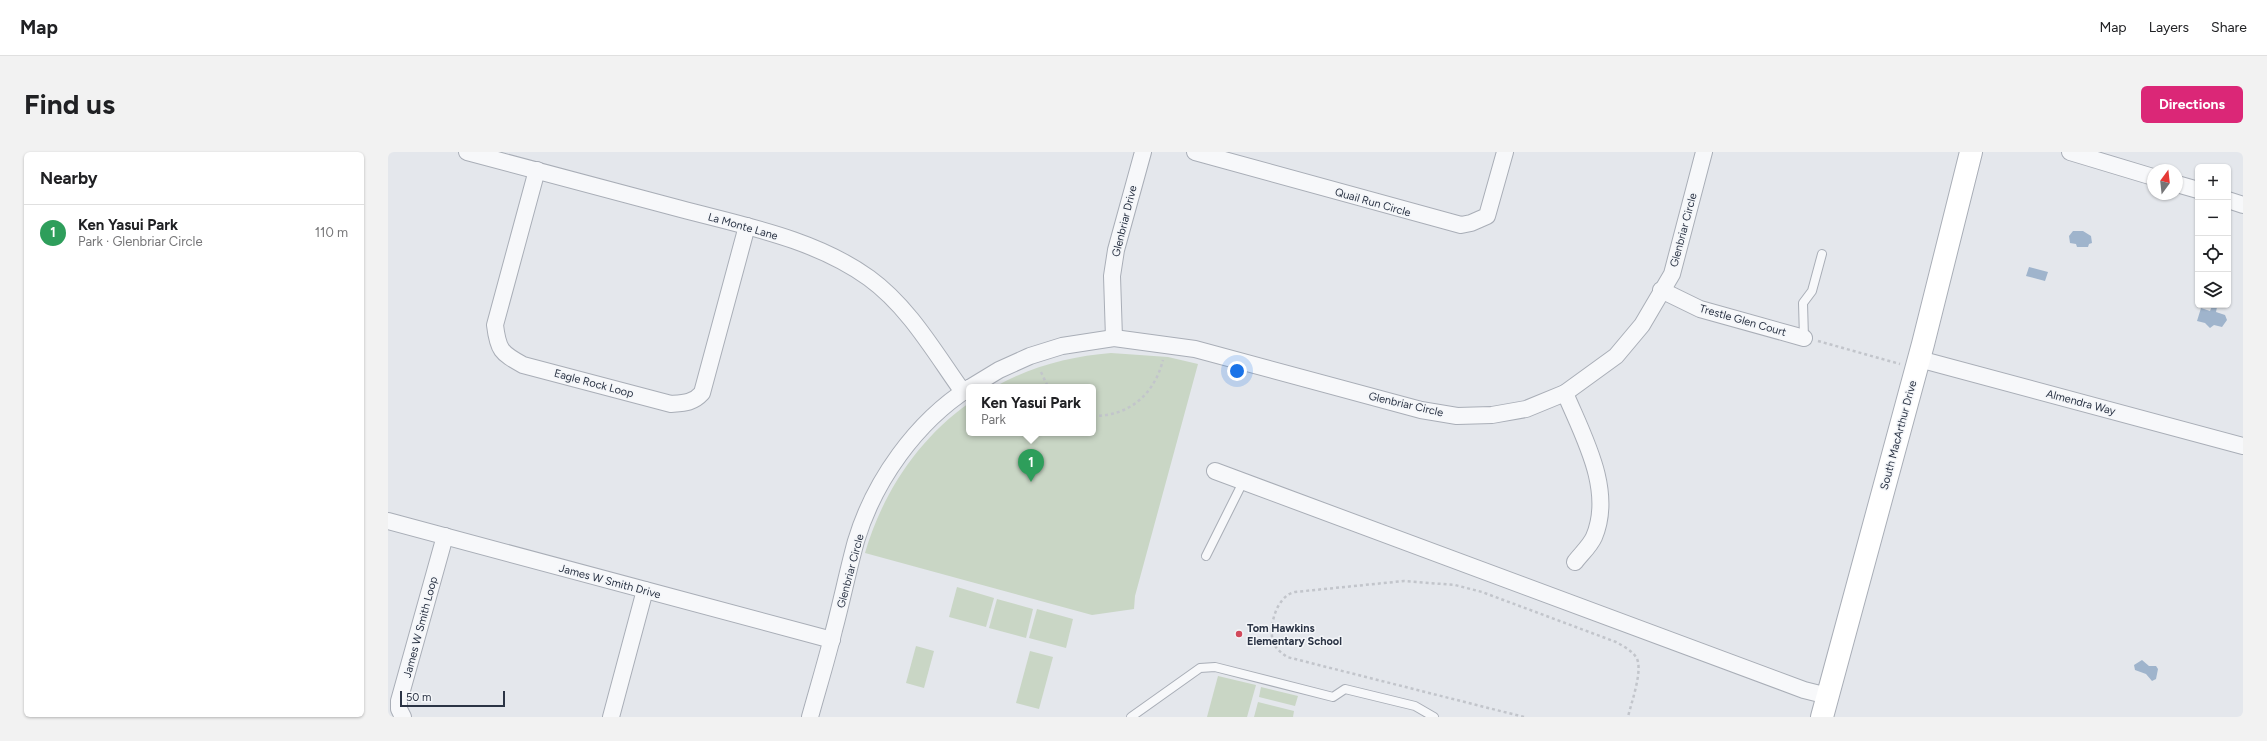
<!DOCTYPE html>
<html lang="en">
<head>
<meta charset="utf-8">
<style>
	:root { --surface:#fff; --page:#f2f2f2; --text:#202124; --muted:#757577; --line:#e0e0e0; --accent:#db2777 }
	body { margin:0; font-family:Figtree,sans-serif; background:var(--page); color:var(--text) }
	.controls { position:absolute; right:12px; top:12px; display:grid; overflow:hidden; border-radius:6px; box-shadow:0 1px 3px #0004 }
	.controls button { width:36px; height:36px; display:grid; place-items:center; padding:0; border:0; border-bottom:1px solid var(--line); background:var(--surface); color:var(--text); font:20px sans-serif }
	.compass { position:absolute; left:1759px; top:12px; width:36px; height:36px; border-radius:50%; background:var(--surface); box-shadow:0 1px 3px #0004; rotate:15deg }
	.scale { position:absolute; left:12px; bottom:10px; width:105px; box-sizing:border-box; padding-left:4px; border:2px solid #2b3445; border-top:0; font-size:11px; line-height:14px; white-space:nowrap; color:#2b3445; -webkit-text-stroke:3px #f4f6f9; paint-order:stroke }
	.you { position:absolute; left:849px; top:219px; width:14px; height:14px; margin:-10px; border:3px solid #fff; border-radius:50%; background:#1a73e8; box-shadow:0 0 0 6px #1a73e833 }
	.badge { display:grid; place-items:center; width:26px; height:26px; border-radius:50%; background:var(--accent); color:#fff; font-size:13px; font-weight:700 }
	.pin { position:absolute; translate:-50% -33px; filter:drop-shadow(0 1px 2px #0008) }
	.pin::after { content:''; position:absolute; top:21px; width:14px; height:12px; background:inherit; clip-path:polygon(0 0,100% 0,50% 100%) }
	.popup { position:absolute; left:578px; top:232px; width:130px; height:52px; box-sizing:border-box; display:grid; place-content:center; border-radius:6px; background:var(--surface); filter:drop-shadow(0 1px 3px #0005); font-size:13px; white-space:nowrap; color:var(--muted) }
	.popup b { font-size:15px; color:var(--text) }
	.popup::after { content:''; position:absolute; left:50%; top:100%; margin-left:-8px; border:8px solid transparent; border-top-color:var(--surface) }
	.list { margin:0; padding:0; list-style:none }
	h2 { display:flex; justify-content:space-between; align-items:center; height:52px; margin:0; padding:0 16px; font-size:17px }
	h2 small { font-size:13px; font-weight:400; color:var(--muted) }
	.list li { display:grid; grid-template-columns:26px 1fr auto; gap:12px; align-items:center; box-sizing:border-box; height:56px; padding:0 16px; border-top:1px solid var(--line) }
	.list b { display:block; font-size:15px; white-space:nowrap }
	.list p { margin:0; font-size:13px; white-space:nowrap; color:var(--muted) }
	.list em { font-size:13px; font-style:normal; color:var(--muted) }
	.icon { flex:none; width:22px; height:22px; fill:none; stroke:currentColor; stroke-width:2; stroke-linecap:round; stroke-linejoin:round }
	.map { position:relative; flex:none; width:1855px; height:565px; overflow:hidden; border-radius:6px }
	header { display:flex; align-items:center; gap:24px; box-sizing:border-box; height:56px; padding:0 20px; background:var(--surface); border-bottom:1px solid var(--line) }
	header strong { font-size:19px }
	nav { display:flex; gap:22px; margin-inline-start:auto; font-size:14px }
	.intro { display:flex; align-items:center; justify-content:space-between; box-sizing:border-box; height:96px; padding:0 24px }
	h1 { margin:0; font-size:28px }
	.button { padding:10px 18px; border-radius:6px; background:var(--accent); color:#fff; font-size:14px; font-weight:700 }
	main { display:flex; gap:24px; padding:0 24px }
	aside { flex:1; background:var(--surface); border-radius:6px; box-shadow:0 1px 3px #0004 }
	.map>svg:first-child { display:block }
	.green { fill:#c9d6c5 }
	.water { fill:#9fb4cc }
	.lines { fill:none; stroke-linecap:round; stroke-linejoin:round }
	.lane-casing { stroke:#a9aeb7; stroke-width:10 }
	.street-casing { stroke:#a9aeb7; stroke-width:18 }
	.secondary-casing { stroke:#a9aeb7; stroke-width:24 }
	.path { stroke:#c2c5cb; stroke-width:2.5; stroke-dasharray:3 3; stroke-linecap:butt }
	.lane { stroke:#f7f8fa; stroke-width:8 }
	.street { stroke:#f7f8fa; stroke-width:16 }
	.secondary { stroke:#fff; stroke-width:22 }
	.poi-dot { fill:#d1495b; stroke:#f4f6f9; stroke-width:1.5 }
	.labels { text-anchor:middle; stroke-width:3; stroke-linejoin:round; paint-order:stroke }
	.street-label { font-size:11px; fill:#2b3445; stroke:#f4f6f9 }
	.poi-label { font-size:11px; font-weight:bold; fill:#2b3445; stroke:#f4f6f9; text-anchor:start }
</style>
</head>
<body>
<header>
<strong>Map</strong>
<nav><a>Map</a><a>Layers</a><a>Share</a></nav>
</header>
<div class="intro"><h1>Find us</h1><a class="button">Directions</a></div>
<main>
<aside>
<h2>Nearby<small></small></h2>
<ul class="list">
<li><span class="badge" style="background:#2e9e5b">1</span><div><b>Ken Yasui Park</b><p>Park · Glenbriar Circle</p></div><em>110 m</em></li>
</ul>
</aside>
<div class="map">
<svg width="1855" height="565" viewBox="0 0 1855 565">
	<rect width="100%" height="100%" fill="#e4e7ec"/>
	<g class="green">
		<path d="M 723,201 L 780,205 L 810,212 L 747,444 L 746,457 L 704,463 L 477,401 C 494,342 530,287 581,251 L 581,281 L 705,281 L 705,235 L 607,235 C 641,215 683,204 723,201 Z"/>
		<polygon points="569,435 606,446 598,475 561,465"/>
		<polygon points="609,447 645,457 638,486 601,476"/>
		<polygon points="649,457 685,467 678,496 641,486"/>
		<polygon points="528,494 546,499 536,536 518,531"/>
		<polygon points="642,499 665,505 651,557 628,551"/>
		<polygon points="830,524 868,533 859,565 819,565"/>
		<polygon points="873,535 910,544 907,554 871,545"/>
		<polygon points="870,550 906,559 905,565 866,565"/>
	</g>
	<g class="water">
		<polygon points="1685,79 1695,79 1703,84 1704,91 1701,92 1700,95 1689,95 1688,92 1682,91 1681,84"/>
		<polygon points="1641,115 1660,120 1657,129 1638,124"/>
		<polygon points="1824,154 1829,155 1828,160 1837,163 1839,168 1834,175 1826,173 1822,176 1817,171 1809,169 1813,156 1822,159"/>
		<polygon points="1754,508 1761,514 1768,514 1770,517 1768,527 1764,529 1758,522 1747,518 1746,513"/>
	</g>
	<g class="lines">
		<g class="lane-casing">
			<g id="lane">
				<polyline points="1416,186 1415,151 1424,139 1434,102"/>
				<polyline points="818,404 855,330"/>
				<polyline points="743,565 812,516 827,515 945,545 957,537 1027,554 1046,565"/>
			</g>
		</g>
		<g class="street-casing">
			<g id="street">
				<path d="M 79,0 C 151,19 222,38 293,57 C 357,74 427,87 481,126 C 521,155 547,201 575,240"/>
				<polyline points="807,0 1073,73 1083,71 1099,64 1117,0"/>
				<polyline points="1682,0 1765,25"/>
				<path d="M 149,18 L 107,173 C 110,198 113,201 135,213 L 283,252 C 296,251 305,251 314,241 L 359,74"/>
				<polyline points="1789,32 1810,38"/>
				<polyline points="1840,48 1855,53"/>
				<polyline points="1273,138 1312,157 1416,186"/>
				<polyline points="726,186 724,124 728,98 755,0"/>
				<polyline points="1531,207 1855,294"/>
				<polyline points="583,235 611,218 642,204 674,194 726,186 807,197 1033,258 1069,264 1104,263 1138,257 1177,241 1228,204 1254,173 1284,122 1316,0"/>
				<path d="M 1177,241 C 1195,284 1226,338 1206,385 C 1202,394 1193,402 1187,410"/>
				<polyline points="827,319 1416,538 1440,544"/>
				<polyline points="0,369 444,488"/>
				<polyline points="15,565 11,557 11,549 57,384"/>
				<polyline points="223,565 257,438"/>
				<path d="M 422,565 C 430,536 439,507 446,478 C 454,448 460,418 468,389 C 486,329 528,270 581,236"/>
			</g>
		</g>
		<g class="secondary-casing">
			<polyline id="secondary" points="1434,565 1535,192 1583,0"/>
		</g>
		<g class="path">
			<polyline points="1430,189 1512,212"/>
			<polyline points="653,220 660,235"/>
			<path d="M 705,264 C 741,264 766,243 775,208"/>
			<path d="M 1136,565 L 899,505 C 894,501 889,498 886,492 C 879,476 889,443 907,440 L 1016,429 L 1067,433 L 1094,440 L 1228,490 C 1235,494 1243,498 1248,505 C 1256,517 1243,551 1240,565"/>
		</g>
		<use href="#lane" class="lane"/>
		<use href="#street" class="street"/>
		<use href="#secondary" class="secondary"/>
	</g>
	<circle class="poi-dot" cx="851" cy="482" r="4"/>
	<g class="labels">
		<g class="street-label">
			<text transform="translate(985 50) rotate(16)" y="4">Quail Run Circle</text>
			<text transform="translate(736 69) rotate(-76)" y="4">Glenbriar Drive</text>
			<text transform="translate(355 74) rotate(16)" y="4">La Monte Lane</text>
			<text transform="translate(1295 78) rotate(-75)" y="4">Glenbriar Circle</text>
			<text transform="translate(1355 168) rotate(16)" y="4">Trestle Glen Court</text>
			<text transform="translate(206 231) rotate(15)" y="4">Eagle Rock Loop</text>
			<text transform="translate(1693 250) rotate(15)" y="4">Almendra Way</text>
			<text transform="translate(1018 252) rotate(13)" y="4">Glenbriar Circle</text>
			<text transform="translate(1510 283) rotate(-75)" y="4">South MacArthur Drive</text>
			<text transform="translate(462 419) rotate(-75)" y="4">Glenbriar Circle</text>
			<text transform="translate(222 429) rotate(15)" y="4">James W Smith Drive</text>
			<text transform="translate(32 475) rotate(-75)" y="4">James W Smith Loop</text>
		</g>
		<g class="poi-label">
			<text x="859" y="480">Tom Hawkins<tspan x="859" dy="13">Elementary School</tspan></text>
		</g>
	</g>
</svg>
<div class="controls">
<button>+</button>
<button>−</button>
<button><svg class="icon" aria-label="locate" viewBox="0 0 24 24"><circle cx="12" cy="12" r="6"/><path d="M12 2v4M12 18v4M2 12h4M18 12h4"/></svg></button>
<button><svg class="icon" aria-label="layers" viewBox="0 0 24 24"><path d="M12 4l9 5-9 5-9-5zM3 14l9 5 9-5"/></svg></button>
</div>
<svg class="compass" viewBox="-18 -18 36 36"><path d="M0-13l5 13h-10z" fill="#e53935"/><path d="M0 13l5-13h-10z" fill="#757577"/></svg>
<div class="scale">50 m</div>
<div class="you"></div>
<div class="pin badge" style="left:643px;top:330px;background:#2e9e5b">1</div>
<div class="popup"><b>Ken Yasui Park</b>Park</div>
</div>
</main>
</body>
</html>
